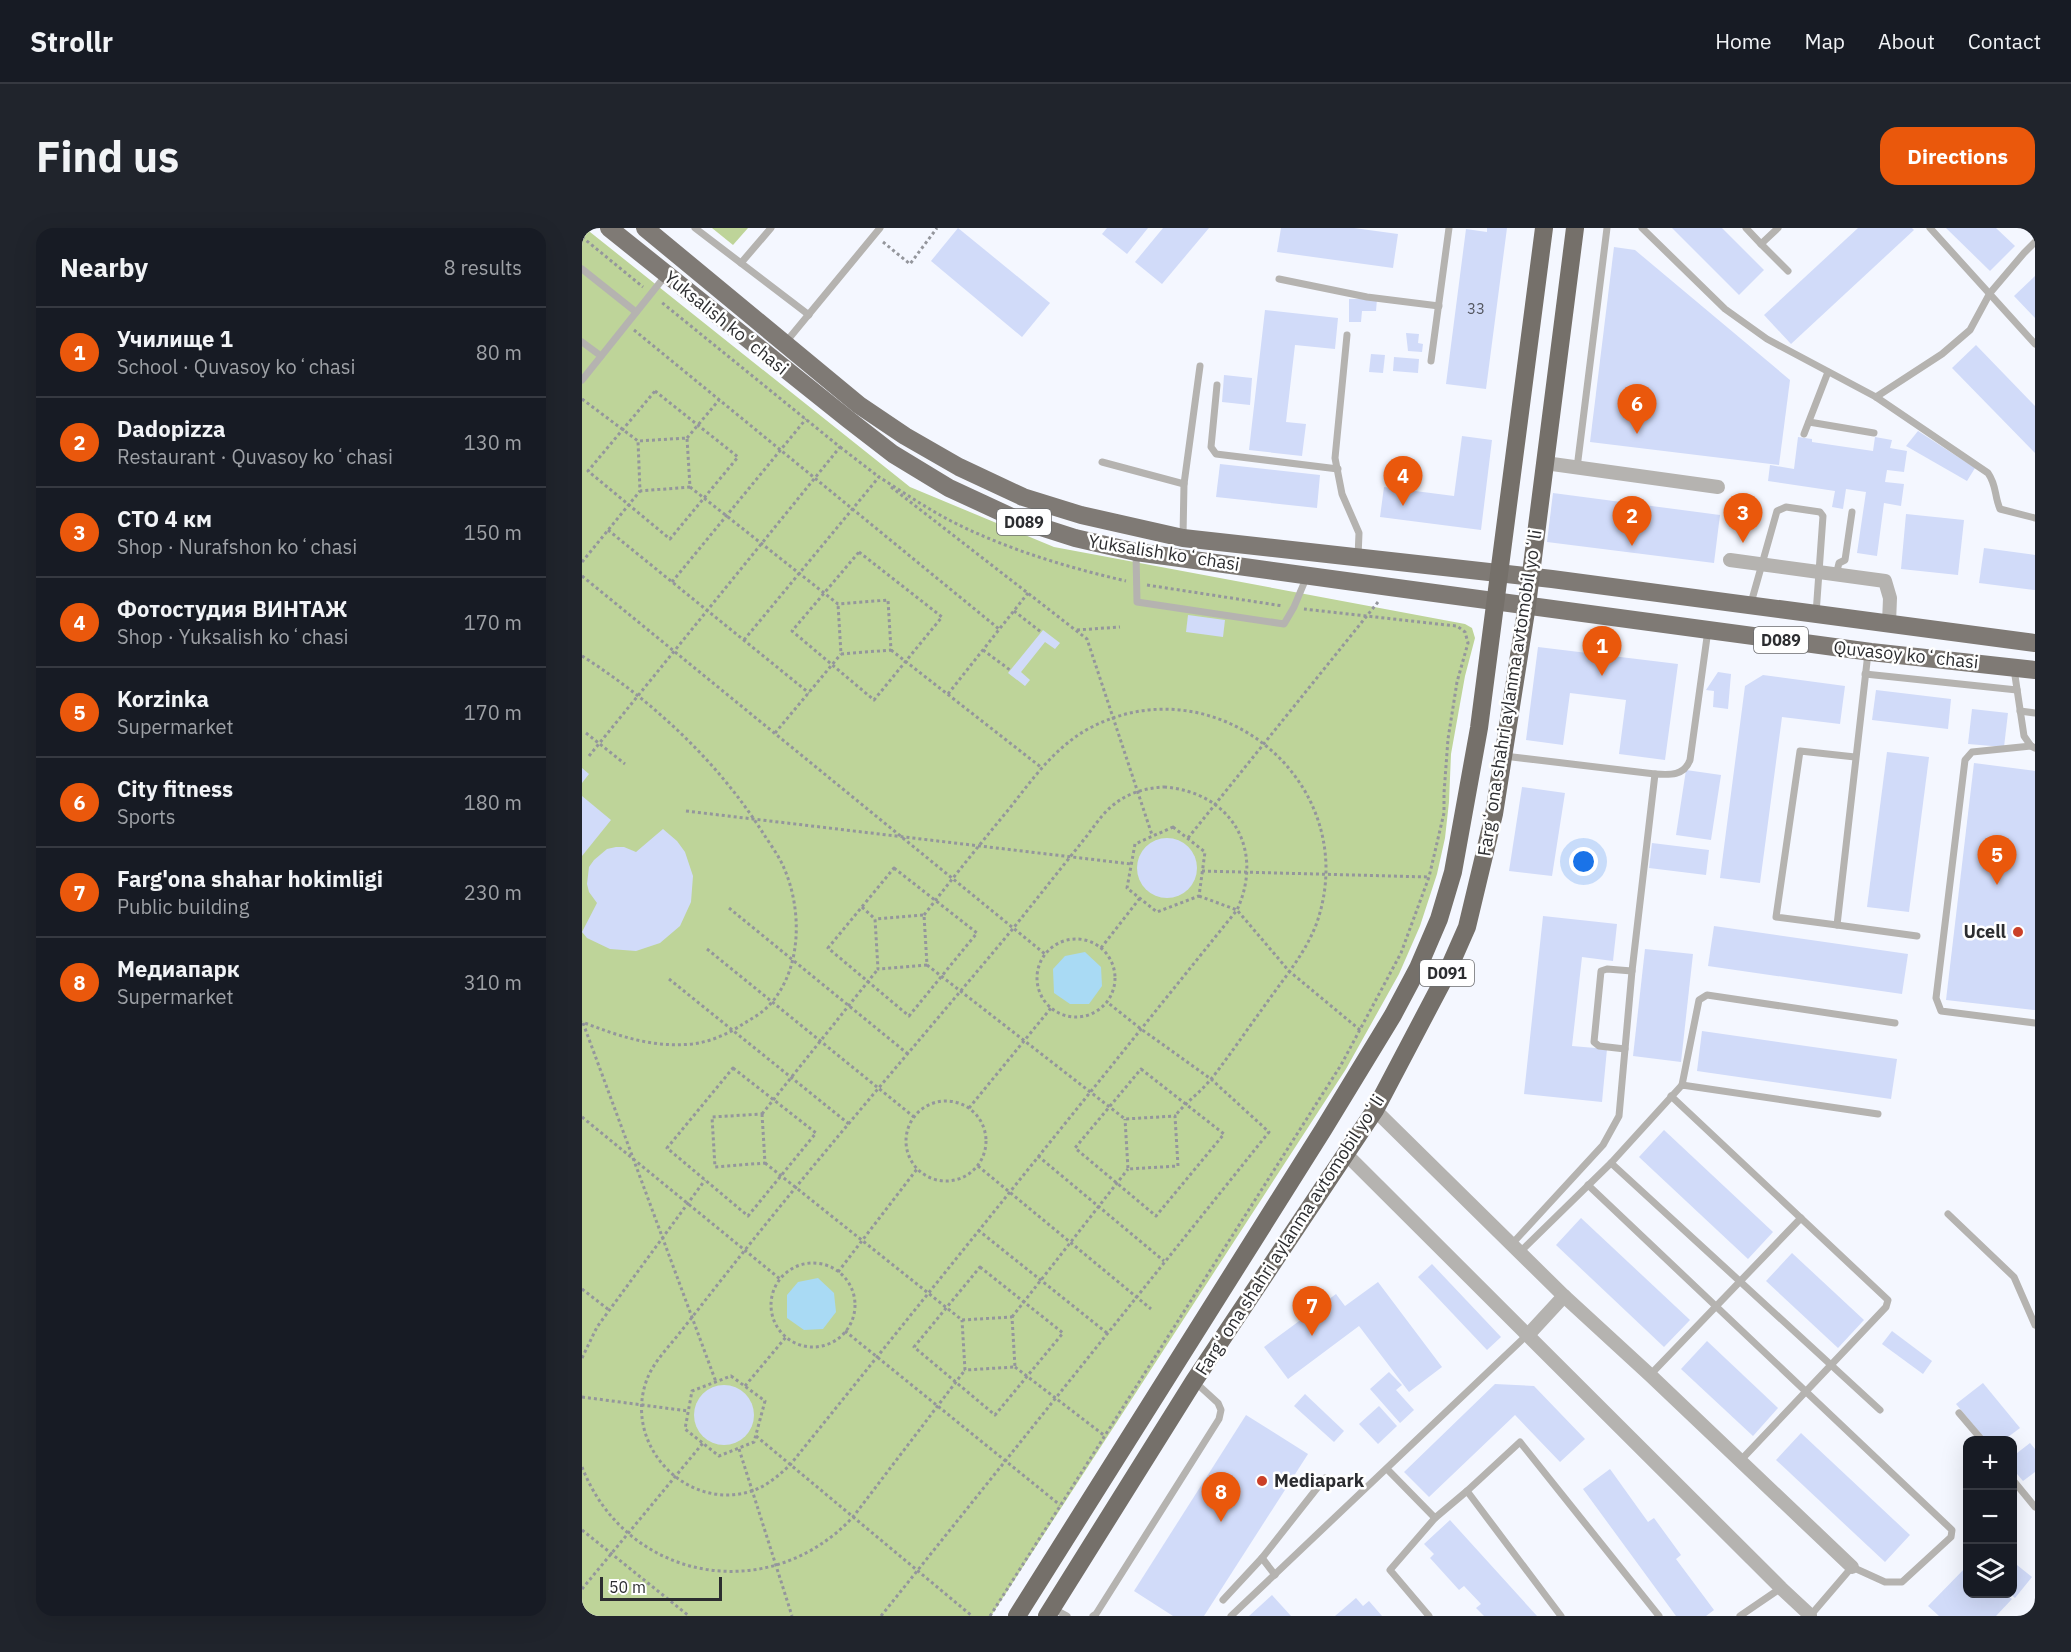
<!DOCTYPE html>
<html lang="en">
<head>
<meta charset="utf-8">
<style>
	:root { --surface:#171b24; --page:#20242c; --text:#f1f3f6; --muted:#9ea1a6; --line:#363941; --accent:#ea580c }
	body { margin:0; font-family:"IBM Plex Sans",sans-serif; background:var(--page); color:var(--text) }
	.controls { position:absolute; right:18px; bottom:18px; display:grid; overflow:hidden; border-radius:12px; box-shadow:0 6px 24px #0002 }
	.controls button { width:54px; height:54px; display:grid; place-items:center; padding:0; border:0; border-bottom:2px solid var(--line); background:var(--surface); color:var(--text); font:30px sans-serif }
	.scale { position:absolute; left:18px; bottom:15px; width:122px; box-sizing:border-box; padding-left:6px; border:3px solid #2c2d30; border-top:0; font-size:16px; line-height:21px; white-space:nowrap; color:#2c2d30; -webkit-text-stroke:4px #fff; paint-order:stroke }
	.you { position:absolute; left:1002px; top:634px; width:21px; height:21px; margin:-15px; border:4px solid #fff; border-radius:50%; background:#1a73e8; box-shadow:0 0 0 9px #1a73e833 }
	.badge { display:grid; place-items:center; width:39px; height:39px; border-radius:50%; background:var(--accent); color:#fff; font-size:20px; font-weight:700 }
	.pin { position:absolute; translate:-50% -50px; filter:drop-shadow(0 2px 3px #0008) }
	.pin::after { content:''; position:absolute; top:32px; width:21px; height:18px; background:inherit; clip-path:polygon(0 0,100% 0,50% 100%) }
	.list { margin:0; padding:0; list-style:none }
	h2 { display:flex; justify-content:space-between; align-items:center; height:78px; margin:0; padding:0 24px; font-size:26px }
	h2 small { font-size:20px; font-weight:400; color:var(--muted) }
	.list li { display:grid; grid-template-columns:39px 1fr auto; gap:18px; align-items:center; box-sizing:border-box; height:90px; padding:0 24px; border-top:2px solid var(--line) }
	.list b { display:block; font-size:22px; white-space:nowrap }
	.list p { margin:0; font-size:20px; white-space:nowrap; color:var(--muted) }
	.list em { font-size:20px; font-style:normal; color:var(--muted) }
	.icon { flex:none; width:33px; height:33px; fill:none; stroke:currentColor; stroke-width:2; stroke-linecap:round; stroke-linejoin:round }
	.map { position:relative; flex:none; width:1453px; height:1388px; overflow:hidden; border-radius:18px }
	header { display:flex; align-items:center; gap:36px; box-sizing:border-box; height:84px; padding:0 30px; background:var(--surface); border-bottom:2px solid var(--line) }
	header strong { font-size:28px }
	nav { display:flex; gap:33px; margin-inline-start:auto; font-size:21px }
	.intro { display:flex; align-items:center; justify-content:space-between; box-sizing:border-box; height:144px; padding:0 36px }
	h1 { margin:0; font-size:42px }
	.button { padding:15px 27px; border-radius:18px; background:var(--accent); color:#fff; font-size:21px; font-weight:700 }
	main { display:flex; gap:36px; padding:0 36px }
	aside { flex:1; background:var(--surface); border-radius:18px; box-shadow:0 6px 24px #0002 }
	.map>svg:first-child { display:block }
	.green { fill:#bed499 }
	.water { fill:#a9daf4 }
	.building { fill:#d1dbf9 }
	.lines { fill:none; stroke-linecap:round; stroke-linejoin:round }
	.path { stroke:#94969c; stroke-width:3; stroke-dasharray:3 3; stroke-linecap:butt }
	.service { stroke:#b5b3b0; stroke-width:7 }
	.minor { stroke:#b5b3b0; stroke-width:14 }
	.primary { stroke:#7f7a75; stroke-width:18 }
	.trunk { stroke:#75706a; stroke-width:18 }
	.poi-dot { fill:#cb4028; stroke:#fff; stroke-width:2 }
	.labels { text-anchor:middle; stroke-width:5; stroke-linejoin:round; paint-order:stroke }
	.number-label { font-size:15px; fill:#555862 }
	.shield { fill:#fff; stroke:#6b6c6e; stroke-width:1.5 }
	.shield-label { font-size:16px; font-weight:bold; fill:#2c2d30 }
	.street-label { font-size:18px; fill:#2c2d30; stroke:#fff }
	.poi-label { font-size:18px; font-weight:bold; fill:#2c2d30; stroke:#fff; text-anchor:end }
</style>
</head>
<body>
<header>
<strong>Strollr</strong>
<nav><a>Home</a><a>Map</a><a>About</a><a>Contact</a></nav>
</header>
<div class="intro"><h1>Find us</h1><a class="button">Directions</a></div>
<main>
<aside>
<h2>Nearby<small>8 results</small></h2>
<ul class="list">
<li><span class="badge">1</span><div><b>Училище 1</b><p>School · Quvasoy koʻchasi</p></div><em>80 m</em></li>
<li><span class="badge">2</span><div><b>Dadopizza</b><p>Restaurant · Quvasoy koʻchasi</p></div><em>130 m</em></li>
<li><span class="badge">3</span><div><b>СТО 4 км</b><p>Shop · Nurafshon koʻchasi</p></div><em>150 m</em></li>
<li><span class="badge">4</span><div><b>Фотостудия ВИНТАЖ</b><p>Shop · Yuksalish koʻchasi</p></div><em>170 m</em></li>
<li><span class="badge">5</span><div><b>Korzinka</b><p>Supermarket</p></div><em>170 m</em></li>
<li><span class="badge">6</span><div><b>City fitness</b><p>Sports</p></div><em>180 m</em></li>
<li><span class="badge">7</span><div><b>Farg'ona shahar hokimligi</b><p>Public building</p></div><em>230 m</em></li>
<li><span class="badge">8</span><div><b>Медиапарк</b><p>Supermarket</p></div><em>310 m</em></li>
</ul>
</aside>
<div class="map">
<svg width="1453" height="1388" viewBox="0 0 1453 1388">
	<rect width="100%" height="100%" fill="#f4f7ff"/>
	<g class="green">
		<polygon points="0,0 3,0 328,259 472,319 883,396 890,400 893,410 883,448 869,526 867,574 863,610 855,646 838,698 817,746 764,841 409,1388 0,1388"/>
		<polygon points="130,0 166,0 151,17"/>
	</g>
	<g class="water">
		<polygon points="503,724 519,739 520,758 507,776 488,776 472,765 471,741 483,728"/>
		<polygon points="236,1050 252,1065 254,1084 241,1101 222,1102 205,1090 205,1067 216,1054"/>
	</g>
	<g class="building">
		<polygon points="376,0 468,75 440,109 349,33"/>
		<polygon points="525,0 566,0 545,26 520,6"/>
		<polygon points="581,0 627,0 580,56 553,34"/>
		<polygon points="699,0 772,0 816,6 811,40 695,24"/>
		<polygon points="905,0 925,0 904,161 864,156 884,1 905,4"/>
		<polygon points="1090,0 1140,0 1182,42 1157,67"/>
		<polygon points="1276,0 1330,0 1332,2 1209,116 1182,87"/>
		<polygon points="1364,0 1414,0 1433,18 1408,43"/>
		<polygon points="1032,19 1053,22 1208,152 1197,237 1008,214"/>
		<polygon points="1453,48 1453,90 1432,68"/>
		<polygon points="767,71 795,71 794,83 780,83 779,94 767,94"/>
		<polygon points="683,82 756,90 753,121 713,117 704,194 724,196 720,228 667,222"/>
		<polygon points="824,105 837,106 836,115 841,116 840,124 826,123"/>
		<polygon points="1394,117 1453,178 1453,225 1370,140"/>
		<polygon points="789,126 803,127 801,145 787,144"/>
		<polygon points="812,129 837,131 836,145 811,143"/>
		<polygon points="642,147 670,150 668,177 640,174"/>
		<polygon points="1336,203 1393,240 1385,253 1324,218"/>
		<polygon points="880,208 910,212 899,302 798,289 802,259 872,268"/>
		<polygon points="1216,209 1230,211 1230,214 1291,223 1293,209 1310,212 1308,220 1325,223 1322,244 1305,242 1303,254 1322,256 1319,278 1302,275 1295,328 1275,325 1284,264 1264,261 1261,281 1250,279 1253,263 1186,253 1188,237 1212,241"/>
		<polygon points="638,236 738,247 735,280 634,269"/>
		<polygon points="971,265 1138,287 1132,335 965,314"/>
		<polygon points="1324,286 1382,292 1376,347 1319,341"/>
		<polygon points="1402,320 1453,327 1453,362 1397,355"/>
		<polygon points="606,387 643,392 641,409 604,404"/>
		<polygon points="461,402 478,415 473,421 463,414 439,444 448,452 443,458 426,445"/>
		<polygon points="956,419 1096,436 1083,532 1037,526 1044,472 988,465 981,517 944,512"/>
		<polygon points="1136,444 1149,446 1146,481 1131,479 1132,463 1124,462"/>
		<polygon points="1181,447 1263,458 1258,496 1200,489 1178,655 1138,650 1163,458"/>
		<polygon points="1294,462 1369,471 1366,501 1290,492"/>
		<polygon points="1390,481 1426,485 1422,519 1386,516"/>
		<polygon points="1305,524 1347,529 1327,684 1285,679"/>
		<polygon points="1392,535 1453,543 1453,782 1364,772"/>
		<polygon points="0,540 7,546 0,555"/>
		<polygon points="1104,542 1139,547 1129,612 1094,607"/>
		<polygon points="940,559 983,565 970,648 927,643"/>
		<polygon points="0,568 29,592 0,628"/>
		<polygon points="81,601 95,613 103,624 111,648 109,674 98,698 78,715 54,723 28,721 5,710 0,704 15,675 7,664 5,656 7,639 12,632 25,621 34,619 42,619 54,624"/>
		<circle cx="585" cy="640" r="30"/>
		<polygon points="1070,615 1127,622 1124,647 1067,640"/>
		<polygon points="961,688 1035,696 1031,733 1000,729 990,818 1025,821 1020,874 942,866"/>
		<polygon points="1132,698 1326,726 1320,766 1126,738"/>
		<polygon points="1063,721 1111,726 1099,834 1051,828"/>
		<polygon points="1120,803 1315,831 1309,871 1115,843"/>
		<polygon points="1082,902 1191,1004 1166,1031 1057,929"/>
		<polygon points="999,990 1108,1092 1082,1119 974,1017"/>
		<polygon points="1210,1025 1282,1092 1256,1120 1184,1053"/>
		<polygon points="850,1036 919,1109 905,1122 836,1049"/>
		<polygon points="796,1054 860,1139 827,1164 777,1098 706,1151 682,1119 754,1066 763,1078"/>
		<polygon points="1310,1103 1350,1133 1341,1146 1300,1116"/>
		<polygon points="1125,1113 1196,1180 1171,1208 1099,1141"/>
		<polygon points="807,1144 820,1157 814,1162 832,1182 818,1195 788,1161"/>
		<polygon points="1401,1155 1438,1200 1422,1212 1404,1212 1374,1176"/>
		<polygon points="913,1156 952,1158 1003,1211 978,1234 933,1187 847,1269 822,1244"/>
		<circle cx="142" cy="1187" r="30"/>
		<polygon points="723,1166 762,1203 752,1214 712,1178"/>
		<polygon points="797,1178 815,1198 796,1216 777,1196"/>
		<polygon points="664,1187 726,1226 622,1388 591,1388 552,1363"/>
		<polygon points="1219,1205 1328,1307 1303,1334 1194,1232"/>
		<polygon points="1448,1215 1453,1221 1453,1244 1441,1253 1430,1240 1430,1229"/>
		<polygon points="1028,1241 1066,1294 1072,1290 1099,1327 1094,1331 1132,1382 1124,1388 1094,1388 1001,1261"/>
		<polygon points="868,1292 955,1388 902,1388 894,1380 899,1376 882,1358 877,1362 848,1330 852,1326 842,1316"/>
		<polygon points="1430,1333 1450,1349 1433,1370 1428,1366 1430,1366"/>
		<polygon points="1386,1337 1386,1366 1424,1366 1430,1371 1414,1388 1357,1388 1346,1378"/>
		<polygon points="690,1367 709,1388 667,1388"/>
		<polygon points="774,1370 781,1378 787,1373 800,1388 753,1388"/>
	</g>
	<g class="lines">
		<g class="path">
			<polyline points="0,9 61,59"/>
			<polyline points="301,14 328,36 355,0"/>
			<polyline points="52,102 417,401"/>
			<polygon points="73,163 156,229 88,311 6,243"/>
			<polyline points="0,171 56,213 105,210 108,259 58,263 56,213"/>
			<polyline points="105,210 137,172"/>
			<polyline points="258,219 297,249"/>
			<polyline points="108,259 256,376 306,372 309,422 259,426 256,376"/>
			<polyline points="309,259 505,411 570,607"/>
			<polyline points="26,302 227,465"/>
			<polygon points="277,324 360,389 292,472 210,403"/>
			<polyline points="0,334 58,263"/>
			<polyline points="0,348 463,726"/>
			<polyline points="90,354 224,191"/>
			<polyline points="565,357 701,378"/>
			<polyline points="432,383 459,404"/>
			<polyline points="495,402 538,399"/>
			<path d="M 162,412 L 297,249 C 321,264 344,280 369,293 C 424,321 484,339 544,353"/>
			<polyline points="309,422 460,540"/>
			<polyline points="401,422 428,442"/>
			<path d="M 0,428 C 71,473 136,534 181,605 C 188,616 197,628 202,640 C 220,681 220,739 190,774 C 182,784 171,790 161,796 C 146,806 128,814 110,816 C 70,820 37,808 0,794"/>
			<polyline points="366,466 446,365"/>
			<polyline points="4,505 43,536"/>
			<polyline points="193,505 259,426"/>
			<polyline points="7,528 258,219 78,73"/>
			<path d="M 582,559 C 649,564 683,621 655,682 L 208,1237 C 197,1247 185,1258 170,1263 C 105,1284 42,1218 64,1154 C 70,1136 84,1122 96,1107 C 112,1087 128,1066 144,1046 C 236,929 334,817 429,703 C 453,673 476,644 500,614 C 510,602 518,588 530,578 C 545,565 563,560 582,559 Z"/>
			<polyline points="104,583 549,636"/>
			<polygon points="591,599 623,624 617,668 575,684 545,660 553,616"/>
			<polyline points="606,610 796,374"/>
			<polygon points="312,640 395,705 327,788 246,720"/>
			<polyline points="620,643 847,649"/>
			<polyline points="617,668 655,682 707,743 778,802"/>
			<polyline points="280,679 293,691 296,741 345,737 342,687 293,691"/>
			<polyline points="147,680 326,826"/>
			<path d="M 342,687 C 370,651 398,616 427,581 C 450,552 472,520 506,501 C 631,433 778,551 737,688 C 727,722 701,751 681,780 C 664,803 648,827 630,850 C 619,864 604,874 593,888"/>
			<circle cx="494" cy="750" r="39"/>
			<polyline points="519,720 558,670"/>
			<polyline points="125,721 332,889"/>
			<polyline points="345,737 543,891 593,888 596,938 546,941 543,891"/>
			<polyline points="87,751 267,896"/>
			<polyline points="1,795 134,1154"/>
			<polygon points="151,840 234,905 166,988 85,920"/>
			<polygon points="559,841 642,906 574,988 493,920"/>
			<circle cx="364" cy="913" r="40"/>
			<polyline points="387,880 469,780"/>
			<polygon points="180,886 183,935 133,939 130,889"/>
			<polyline points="180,886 296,741"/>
			<polyline points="0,889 198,1051"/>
			<polyline points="456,928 582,1033"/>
			<polyline points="183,935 380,1092 430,1089 433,1139 383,1142 380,1092"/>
			<polyline points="396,938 569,1081"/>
			<polyline points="396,1002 525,1105"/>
			<circle cx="231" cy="1077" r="42"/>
			<polygon points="398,1039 481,1105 413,1187 332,1119"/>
			<polyline points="256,1044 335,941"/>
			<polyline points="0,1061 27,1082"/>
			<polyline points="430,1089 546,941"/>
			<polyline points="263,1103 478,1277"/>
			<polyline points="0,1130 15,1099 123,952"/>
			<polyline points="433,1139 523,1208"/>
			<polygon points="149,1148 183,1173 172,1214 137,1228 103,1201 110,1163"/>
			<polyline points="163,1158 204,1109"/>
			<polyline points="0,1169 106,1183"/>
			<polyline points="174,1208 390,1388"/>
			<polyline points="157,1221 210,1388"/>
			<path d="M 0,1239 C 45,1354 187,1379 271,1289 L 383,1142"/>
			<polyline points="0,1302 107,1388"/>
			<polyline points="0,1361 121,1215"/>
			<polyline points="299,1388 687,904 629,851 559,801 525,774"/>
			<polyline points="408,1388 759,837 819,725 847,649 862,585 862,565 866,511 875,454 886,415 883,404 875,398 865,397 722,381"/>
		</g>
		<g class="service">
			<polyline points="113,0 227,87"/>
			<path d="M 1060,0 L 1143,81 L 1185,111 L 1294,169 L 1406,245 C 1415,258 1412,267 1418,281 L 1453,290"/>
			<polyline points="1164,0 1179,16 1196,0"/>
			<polyline points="1348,0 1453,116"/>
			<polyline points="1179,16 1206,43"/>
			<polyline points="159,35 189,0"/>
			<polyline points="0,41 54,84"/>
			<polyline points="697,51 785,69 857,78"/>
			<polyline points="765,107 753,230 760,266 777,305 776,329"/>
			<polyline points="0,114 19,128"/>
			<polyline points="204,114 298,0"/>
			<polyline points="849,133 867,0"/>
			<polyline points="0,152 84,47"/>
			<polyline points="635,157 629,219 634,226 756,241"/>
			<polyline points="1294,169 1360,126 1388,102 1408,65 1442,25 1453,14"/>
			<polyline points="1227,194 1292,205"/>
			<polyline points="1222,206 1246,144"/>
			<polyline points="520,234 602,256"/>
			<polyline points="995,240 1025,0"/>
			<polyline points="601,308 602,256 618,138"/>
			<polyline points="554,326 555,374 702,396 712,379 725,348"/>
			<polyline points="1254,347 1257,335 1263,332 1270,284"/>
			<polyline points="1169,375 1195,283 1204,279 1238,284 1241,288 1234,386"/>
			<polyline points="1432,441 1442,508 1449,518 1453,520"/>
			<polyline points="1283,446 1435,462"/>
			<polyline points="1438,483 1453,485"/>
			<polyline points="1449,518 1390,524 1383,532 1354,770 1359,783 1453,795"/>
			<path d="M 922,528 L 1073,546 C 1088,547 1102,548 1108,532 L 1126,402"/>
			<polyline points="1273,529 1218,523 1194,689 1255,697 1286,425"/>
			<polyline points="1255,697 1335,708"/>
			<polyline points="1043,821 1017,818 1012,814 1019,743 1025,741 1050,743"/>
			<polyline points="1100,857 1117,772 1125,767 1313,795"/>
			<polyline points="1089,868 1306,1072 1304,1079 1158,1233"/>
			<polyline points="1029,935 1298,1182"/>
			<polyline points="1006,957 1370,1302 1369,1309 1320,1354 1303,1354 1270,1339 1228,1388"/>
			<polyline points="1366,986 1432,1049 1453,1097"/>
			<polyline points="929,1017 1021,917 1037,888 1050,743 1073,546"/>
			<polyline points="937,1025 1029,935 1100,857 1296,886"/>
			<polyline points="1068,1147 1219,990"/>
			<polyline points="1377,1185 1400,1212"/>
			<polyline points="805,1241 853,1290 885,1263 979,1388"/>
			<polyline points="1430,1251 1453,1279"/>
			<polyline points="885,1263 938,1214 1077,1388"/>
			<polyline points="680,1330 693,1347"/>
			<polyline points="641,1372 680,1330 743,1250"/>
			<polyline points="472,1381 485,1388"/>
			<polyline points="511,1388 514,1386 637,1191 639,1182 636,1175 613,1154"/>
			<polyline points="649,1388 945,1107"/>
			<polyline points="847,1388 808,1342 853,1290"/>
			<polyline points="1158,1388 1199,1360"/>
		</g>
		<g class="minor">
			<polyline points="963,235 1136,259"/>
			<polyline points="1148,332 1303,353 1308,370 1307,395"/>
			<polyline points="793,882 982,1068 1068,1147 1270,1339"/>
			<polyline points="765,927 1199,1360 1228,1387"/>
			<polyline points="946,1107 982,1068"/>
		</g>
		<g class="primary">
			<polyline points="27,0 267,192 311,226 367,260 434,291 493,310 554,324 808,359 1289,424 1453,442"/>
			<polyline points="63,0 277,177 323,208 377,239 441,269 499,287 601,310 970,351 1453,415"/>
		</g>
		<g class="trunk">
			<polyline points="435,1388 741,902 811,787 836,740 857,691 871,644 897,500 962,0"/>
			<polyline points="465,1388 612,1153 793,882 863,749 885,699 912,586 945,377 993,0"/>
		</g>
	</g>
	<g class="poi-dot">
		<circle cx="1436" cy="704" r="6"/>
		<circle cx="680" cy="1253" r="6"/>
	</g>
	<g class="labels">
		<g class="number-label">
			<text x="894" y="86">33</text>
		</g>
		<g class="shield">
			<rect x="415" y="281" width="54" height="26" rx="4.5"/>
			<rect x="1172" y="399" width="54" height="26" rx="4.5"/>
			<rect x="838" y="732" width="54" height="26" rx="4.5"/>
		</g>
		<g class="shield-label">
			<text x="442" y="300">D089</text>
			<text x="1199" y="418">D089</text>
			<text x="865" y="751">D091</text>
		</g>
		<g class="street-label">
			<text transform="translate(144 95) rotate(39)" y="6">Yuksalish koʻchasi</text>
			<text transform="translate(582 325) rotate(9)" y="6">Yuksalish koʻchasi</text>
			<text transform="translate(1324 427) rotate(6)" y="6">Quvasoy koʻchasi</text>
			<text transform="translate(928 465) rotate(-81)" y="6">Fargʻona shahri aylanma avtomobil yoʻli</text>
			<text transform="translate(708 1007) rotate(-57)" y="6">Fargʻona shahri aylanma avtomobil yoʻli</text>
		</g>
		<g class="poi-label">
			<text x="1424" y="710">Ucell</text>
			<text x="692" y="1259" text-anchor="start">Mediapark</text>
		</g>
	</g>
</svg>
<div class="controls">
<button>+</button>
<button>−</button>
<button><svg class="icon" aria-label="layers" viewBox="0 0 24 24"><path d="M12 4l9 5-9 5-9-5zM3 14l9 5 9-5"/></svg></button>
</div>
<div class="scale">50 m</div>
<div class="you"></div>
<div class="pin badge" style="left:1020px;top:448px">1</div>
<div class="pin badge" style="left:1050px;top:318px">2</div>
<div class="pin badge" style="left:1161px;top:315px">3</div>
<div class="pin badge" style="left:821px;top:278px">4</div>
<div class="pin badge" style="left:1415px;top:657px">5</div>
<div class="pin badge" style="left:1055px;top:206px">6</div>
<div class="pin badge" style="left:730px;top:1108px">7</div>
<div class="pin badge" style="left:639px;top:1294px">8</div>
</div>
</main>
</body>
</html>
